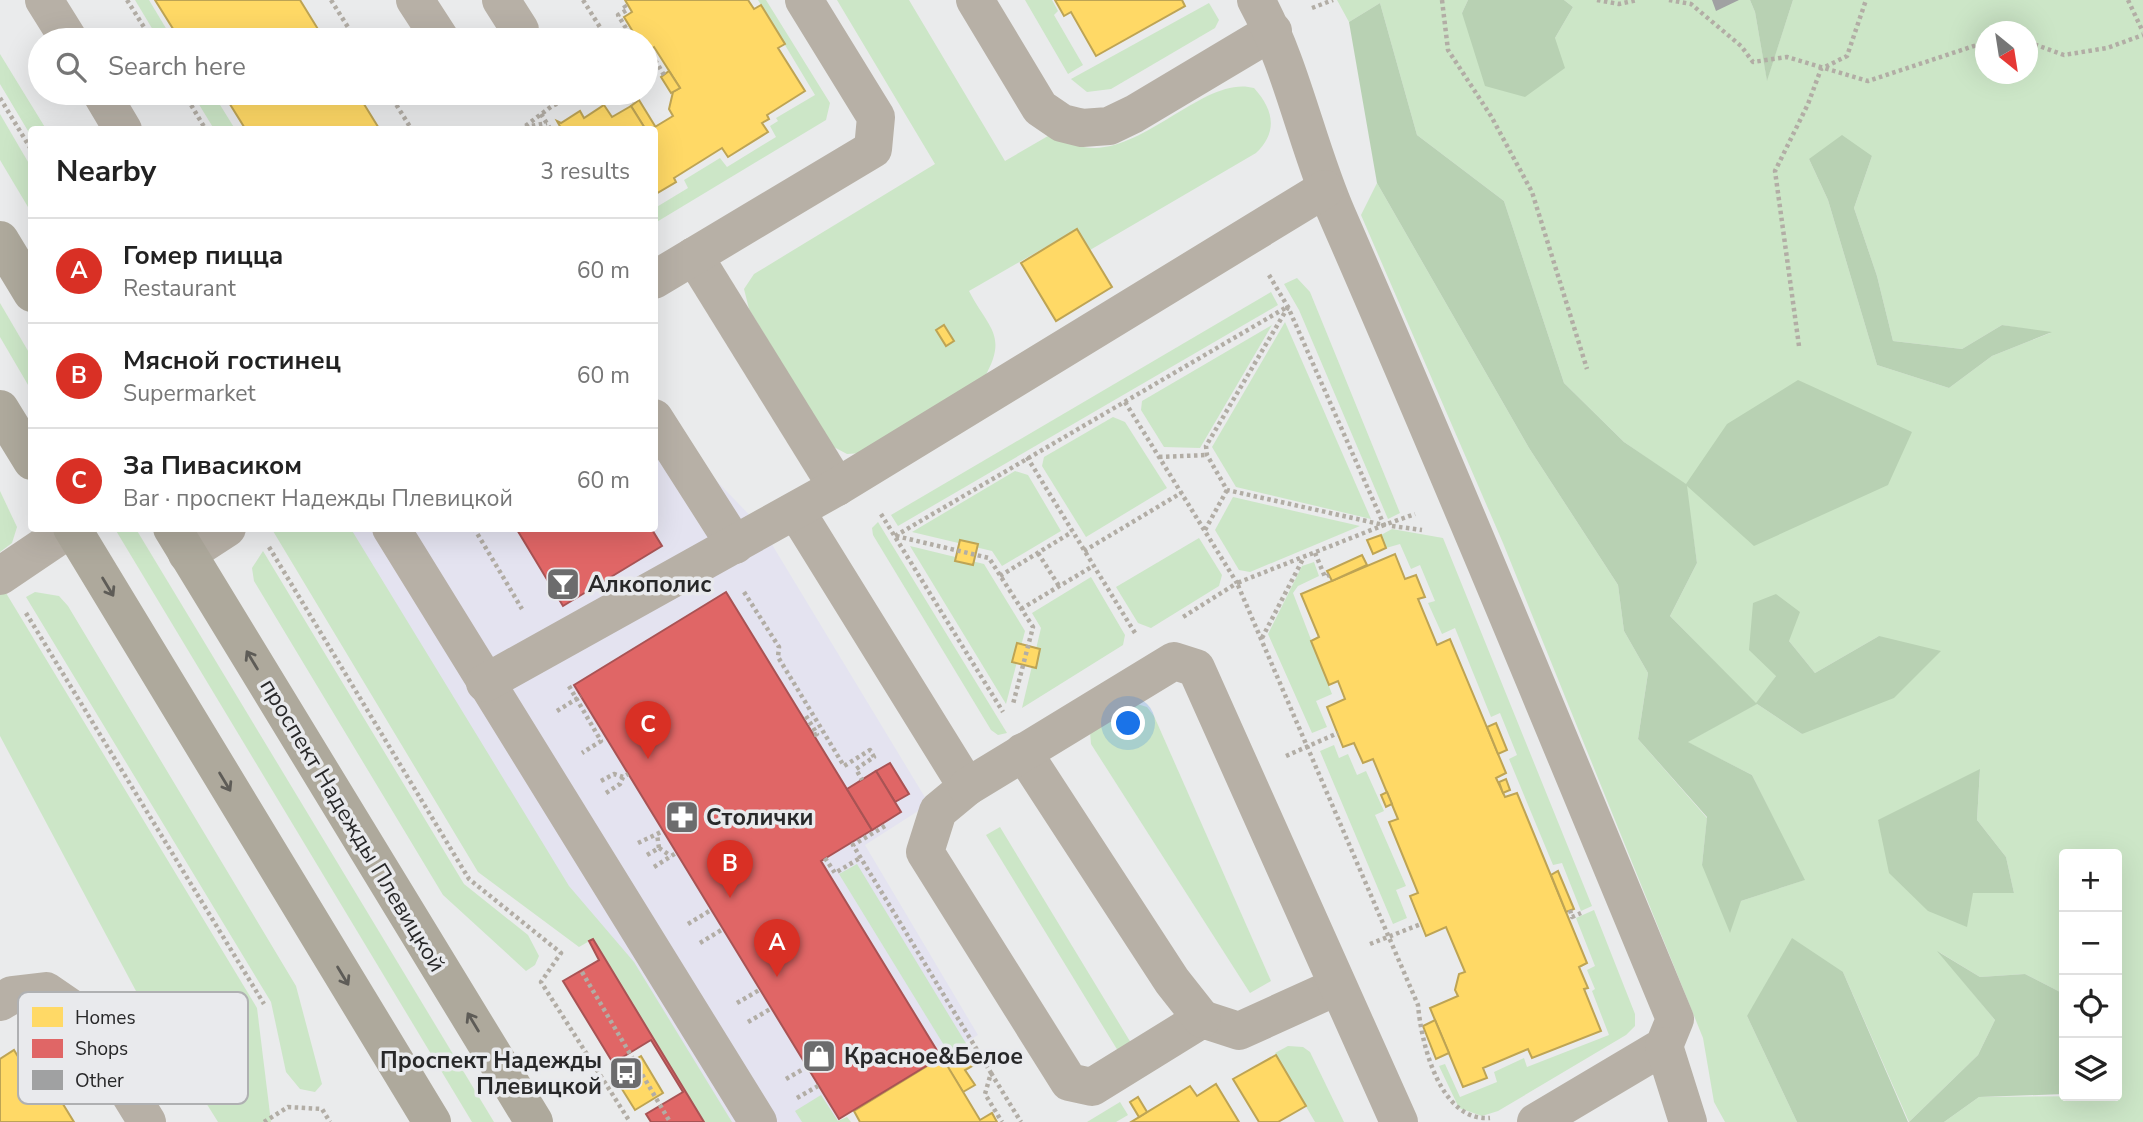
<!DOCTYPE html>
<html lang="en">
<head>
<meta charset="utf-8">
<style>
	:root { --surface:#fff; --page:#f6f6f6; --text:#222; --muted:#767676; --line:#e0e0e0; --accent:#d93025 }
	body { margin:0; font-family:"Nunito Sans",sans-serif; background:var(--page); color:var(--text) }
	.controls { position:absolute; right:21px; bottom:21px; display:grid; overflow:hidden; border-radius:7px; box-shadow:0 7px 28px #0002 }
	.controls button { width:63px; height:63px; display:grid; place-items:center; padding:0; border:0; border-bottom:2px solid var(--line); background:var(--surface); color:var(--text); font:35px sans-serif }
	.compass { position:absolute; left:1975px; top:21px; width:63px; height:63px; border-radius:50%; background:var(--surface); box-shadow:0 7px 28px #0002; rotate:150deg }
	.you { position:absolute; left:1129px; top:724px; width:24px; height:24px; margin:-18px; border:5px solid #fff; border-radius:50%; background:#1a73e8; box-shadow:0 0 0 10px #1a73e833 }
	.badge { display:grid; place-items:center; width:46px; height:46px; border-radius:50%; background:var(--accent); color:#fff; font-size:23px; font-weight:700 }
	.pin { position:absolute; translate:-50% -58px; filter:drop-shadow(0 2px 4px #0008) }
	.pin::after { content:''; position:absolute; top:37px; width:24px; height:21px; background:inherit; clip-path:polygon(0 0,100% 0,50% 100%) }
	.list { margin:0; padding:0; list-style:none }
	h2 { display:flex; justify-content:space-between; align-items:center; height:91px; margin:0; padding:0 28px; font-size:30px }
	h2 small { font-size:23px; font-weight:400; color:var(--muted) }
	.list li { display:grid; grid-template-columns:46px 1fr auto; gap:21px; align-items:center; box-sizing:border-box; height:105px; padding:0 28px; border-top:2px solid var(--line) }
	.list b { display:block; font-size:26px; white-space:nowrap }
	.list p { margin:0; font-size:23px; white-space:nowrap; color:var(--muted) }
	.list em { font-size:23px; font-style:normal; color:var(--muted) }
	.icon { flex:none; width:38px; height:38px; fill:none; stroke:currentColor; stroke-width:2; stroke-linecap:round; stroke-linejoin:round }
	.map { position:relative; flex:none; width:2143px; height:1122px; overflow:hidden }
	.search { position:absolute; background:var(--surface); box-shadow:0 7px 28px #0002; left:28px; top:28px; width:630px; height:77px; display:flex; align-items:center; gap:18px; box-sizing:border-box; padding:0 24px; border-radius:38px; color:var(--muted); font-size:26px }
	.panel { position:absolute; background:var(--surface); box-shadow:0 7px 28px #0002; left:28px; top:126px; width:630px; height:406px; border-radius:7px }
	.map>svg:first-child { display:block }
	.commercial { fill:#e4e3f0 }
	.green { fill:#cce6c7; fill-rule:evenodd }
	.forest { fill:#b8d1b3 }
	.homes { fill:#ffd966; stroke:#bea454; stroke-width:2 }
	.shops { fill:#e06666; stroke:#a95354; stroke-width:2 }
	.building { fill:#a0a1a2 }
	.lines { fill:none; stroke-linecap:round; stroke-linejoin:round }
	.path { stroke:#b2ada5; stroke-width:4.5; stroke-dasharray:3.5 3.5; stroke-linecap:butt }
	.minor { stroke:#b7b0a6; stroke-width:38 }
	.major { stroke:#aea99c; stroke-width:38 }
	.oneway { stroke:#5e5c57 }
	.labels { text-anchor:middle; stroke-width:7; stroke-linejoin:round; paint-order:stroke }
	.poi-label { font-size:23px; font-weight:bold; fill:#282829; stroke:#e9eaed; text-anchor:start }
	.street-label { font-size:23px; fill:#282829; stroke:#e9eaed }
	.key { fill:#e9eaed; stroke:#afb0b2; stroke-width:2 }
	.key-label { font-size:19px; fill:#282829 }
</style>
</head>
<body>
<div class="map">
<svg width="2143" height="1122" viewBox="0 0 2143 1122">
	<rect width="100%" height="100%" fill="#eaebec"/>
	<polygon class="commercial" points="655,417 762,528 929,804 865,845 978,1035 835,1122 700,1122 341,529 654,528"/>
	<g class="green">
		<polygon points="135,0 149,0 173,40 159,40"/>
		<polygon points="758,0 766,0 830,103 826,120 655,223 655,208 688,188 684,180 720,158 727,167 776,137 770,126 778,121 776,118 815,95"/>
		<path d="M 837,0 L 909,0 L 1005,161 L 1048,136 C 1063,142 1079,148 1095,148 C 1151,146 1208,75 1254,88 C 1274,110 1278,132 1256,153 L 1090,250 L 1077,229 L 969,291 C 988,328 1009,335 984,378 L 863,453 L 847,454 L 832,446 L 749,309 L 744,289 L 754,274 L 935,164 Z"/>
		<polygon points="1025,0 1052,0 1058,11 1054,15 1083,65 1068,74"/>
		<path d="M 1337,0 L 1468,0 L 1462,13 L 1555,38 L 1573,7 L 1564,0 L 1750,0 L 1755,12 L 1767,80 L 1793,0 L 2143,0 L 2143,1122 L 1944,1122 L 1979,1097 L 2117,1096 L 2117,854 L 2064,854 L 2064,994 L 2025,974 L 1980,977 L 1939,952 L 1995,1020 L 1978,1055 L 1909,1122 L 1843,972 L 1747,1016 L 1797,1122 L 1725,1122 L 1714,1102 L 1703,1038 L 1503,543 L 1361,215 L 1377,183 L 1529,448 L 1618,585 L 1624,631 L 1648,673 L 1638,739 L 1707,818 L 1702,865 L 1741,901 L 1804,880 L 1752,775 L 1687,742 L 1756,704 L 1670,616 L 1697,563 L 1686,485 L 1624,442 L 1564,383 L 1504,201 L 1417,135 L 1380,3 L 1349,22 ZM 1986,32 L 2028,32 L 2028,74 L 1986,74 ZM 1872,156 L 1854,208 L 1877,276 L 1893,341 L 1962,349 L 2002,325 L 2050,333 L 1992,356 L 1949,388 L 1877,365 L 1828,200 L 1809,159 ZM 1776,594 L 1789,641 L 1815,673 L 1879,636 L 1802,734 L 1757,704 L 1776,676 ZM 1980,770 L 1977,820 L 2006,857 L 2014,893 L 1973,893 L 1878,821 Z"/>
		<polygon points="1209,3 1219,20 1215,28 1111,89 1087,92 1071,79"/>
		<polygon points="0,54 46,129 32,130 31,136 0,84"/>
		<polygon points="192,93 205,93 212,103 217,100 235,129 214,129"/>
		<polygon points="0,114 31,167 31,212 0,160"/>
		<polygon points="1297,278 1310,292 1400,513 1388,519 1299,310 1284,284"/>
		<polygon points="1271,292 1278,305 898,526 891,515"/>
		<polygon points="0,303 31,356 31,390 0,337"/>
		<polygon points="1285,322 1371,519 1236,487 1212,447"/>
		<polygon points="1272,325 1200,448 1164,447 1141,410 1142,401"/>
		<polygon points="1113,417 1125,422 1167,488 1086,537 1042,466 1044,457"/>
		<polygon points="1015,471 1028,475 1061,531 1002,566 992,551 912,532"/>
		<polygon points="0,491 17,527 12,543 0,552"/>
		<polygon points="1233,497 1360,526 1250,572 1239,570 1215,530"/>
		<polygon points="878,522 1007,733 998,735 991,730 873,535 872,528"/>
		<polygon points="278,528 351,529 569,886 634,962 732,1122 704,1122 593,939 579,947 478,872 273,531"/>
		<polygon points="115,529 136,529 494,1122 472,1122"/>
		<polygon points="1392,529 1443,538 1592,906 1581,911 1562,863 1553,865 1509,759 1517,755 1500,713 1491,717 1455,628 1442,634 1428,603 1435,601 1420,565 1411,569 1400,544 1386,548 1381,535"/>
		<polygon points="1199,538 1222,575 1219,586 1151,628 1138,623 1116,587"/>
		<polygon points="910,546 984,564 1025,631 1006,704"/>
		<polygon points="263,551 464,884 528,935 539,956 535,965 526,971 443,895 254,581 252,568"/>
		<polygon points="1314,562 1319,576 1298,586 1293,593 1332,694 1316,701 1327,727 1312,733 1268,634 1302,566"/>
		<polygon points="1091,577 1125,635 1123,645 1022,708 1041,628 1032,613"/>
		<polygon points="3,588 257,1008 271,1122 218,1122 136,991 0,736 0,590"/>
		<polygon points="35,592 59,596 68,606 296,986 322,1084 315,1092 300,1089 286,1072 271,1002 26,597"/>
		<polygon points="1134,703 1147,707 1154,716 1271,981 1250,993 1091,744 1090,732"/>
		<polygon points="1334,745 1339,758 1348,754 1357,775 1366,771 1384,811 1375,815 1406,886 1396,890 1407,918 1393,924 1320,751"/>
		<polygon points="1000,827 1131,1043 1118,1051 986,835"/>
		<polygon points="857,864 967,1045 950,1055 839,874"/>
		<polygon points="1594,910 1635,1014 1635,1026 1626,1035 1498,1111 1482,1116 1459,1108 1439,1066 1445,1064 1460,1097 1497,1082 1494,1072 1524,1058 1527,1067 1609,1035 1592,991 1595,989 1587,970 1595,966 1576,918"/>
		<polygon points="1288,1046 1303,1047 1310,1052 1344,1122 1315,1122 1275,1053"/>
		<polygon points="821,1095 838,1121 847,1117 851,1122 802,1122 795,1111"/>
		<polygon points="1120,1102 1128,1115 1116,1122 1087,1122"/>
	</g>
	<g class="forest">
		<polygon points="1468,0 1564,0 1573,7 1555,38 1565,68 1525,97 1485,86 1462,13"/>
		<polygon points="1750,0 1793,0 1767,81 1755,12"/>
		<polygon points="1380,3 1417,135 1504,201 1564,383 1624,442 1686,484 1727,424 1798,380 1912,432 1888,485 1754,546 1687,486 1697,563 1670,616 1756,703 1776,676 1749,650 1753,603 1776,594 1800,612 1789,641 1815,673 1879,636 1941,651 1894,698 1802,734 1757,704 1688,742 1752,775 1805,880 1741,901 1730,933 1702,865 1707,817 1638,739 1648,673 1624,631 1618,585 1529,448 1377,183 1349,22"/>
		<polygon points="1842,135 1872,156 1854,208 1877,276 1893,341 1962,349 2002,325 2052,332 1992,356 1949,388 1877,365 1828,200 1809,159"/>
		<polygon points="1980,769 1977,820 2006,857 2014,893 1973,893 1967,927 1928,911 1889,873 1878,820"/>
		<polygon points="1792,938 1843,972 1908,1122 1797,1122 1747,1016"/>
		<polygon points="1937,951 1980,977 2025,974 2064,994 2064,1094 1979,1097 1944,1122 1909,1122 1978,1055 1995,1020"/>
	</g>
	<g class="homes">
		<polygon points="155,0 300,0 321,34 313,38 315,40 180,40"/>
		<polygon points="625,0 748,0 754,9 761,5 785,44 778,48 805,91 767,115 769,119 762,123 768,132 728,157 722,148 674,178 676,182 654,195 654,130 650,130 673,116 669,109 673,92 680,88 654,47 646,52 646,40 638,40 624,17 632,12"/>
		<polygon points="1055,0 1182,0 1185,6 1096,56 1071,12 1064,16"/>
		<polygon points="669,71 680,88 671,93 661,77"/>
		<polygon points="223,93 347,93 351,100 359,96 380,130 246,130"/>
		<polygon points="639,100 655,126 650,130 646,130 631,106"/>
		<polygon points="604,105 612,117 631,106 646,130 562,130 557,121 561,123 580,111 584,118"/>
		<polygon points="1077,229 1112,287 1056,321 1021,263"/>
		<polygon points="944,325 954,341 946,346 936,330"/>
		<polygon points="1381,535 1386,548 1373,554 1367,540"/>
		<polygon points="960,540 978,544 973,565 955,561"/>
		<polygon points="1395,554 1405,579 1416,575 1425,597 1418,599 1437,645 1450,639 1506,773 1496,778 1505,797 1517,793 1587,963 1579,967 1588,988 1584,989 1601,1031 1532,1058 1528,1049 1483,1068 1487,1078 1463,1087 1430,1008 1458,996 1455,990 1459,974 1465,972 1446,927 1426,936 1410,896 1418,893 1389,822 1398,819 1373,759 1363,763 1354,743 1343,747 1327,707 1345,699 1338,681 1329,685 1311,641 1319,637 1301,594"/>
		<polygon points="1362,555 1367,565 1332,581 1327,571"/>
		<polygon points="1017,643 1040,649 1036,668 1012,662"/>
		<polygon points="1496,723 1507,750 1498,754 1487,727"/>
		<polygon points="1506,779 1510,790 1503,793 1499,782"/>
		<polygon points="1387,792 1392,804 1386,807 1381,795"/>
		<polygon points="1558,871 1574,909 1566,912 1551,875"/>
		<polygon points="1435,1020 1449,1053 1436,1059 1423,1026"/>
		<polygon points="14,1050 28,1073 39,1065 74,1122 0,1122 0,1059"/>
		<polygon points="971,1052 978,1063 965,1070 975,1085 963,1092 947,1066"/>
		<polygon points="1276,1055 1306,1106 1278,1122 1259,1122 1233,1079"/>
		<polygon points="641,1056 663,1093 635,1110 612,1073"/>
		<polygon points="942,1057 980,1120 992,1113 997,1122 860,1122 854,1111"/>
		<polygon points="1216,1084 1239,1122 1131,1122 1190,1086 1197,1096"/>
		<polygon points="1138,1097 1147,1112 1139,1117 1130,1102"/>
	</g>
	<g class="shops">
		<polygon points="516,528 651,528 662,546 563,606"/>
		<polygon points="726,592 872,830 821,861 941,1057 839,1119 574,685"/>
		<polygon points="890,763 909,794 895,802 876,771"/>
		<polygon points="876,771 901,812 872,830 847,789"/>
		<polygon points="593,939 704,1122 651,1122 646,1114 683,1092 651,1040 613,1063 563,981 599,960 589,941"/>
	</g>
	<polygon class="building" points="1712,0 1739,0 1716,11"/>
	<g class="lines">
		<g class="path">
			<polyline points="127,0 152,40"/>
			<polyline points="331,0 356,40"/>
			<polyline points="583,0 608,40"/>
			<polyline points="1442,0 1448,50 1491,116 1532,192 1587,369"/>
			<polyline points="1597,0 1619,4 1637,0"/>
			<polyline points="1669,0 1691,4 1741,46 1753,62 1787,57 1868,81 1986,42"/>
			<polyline points="2128,0 2143,32"/>
			<polyline points="624,5 627,10 618,15 633,40"/>
			<polyline points="1312,8 1333,0"/>
			<polyline points="2028,42 2064,55 2107,48 2143,35"/>
			<polyline points="646,56 651,53 664,75"/>
			<polyline points="184,93 206,130"/>
			<polyline points="389,93 412,130"/>
			<polyline points="629,93 635,103"/>
			<polyline points="0,98 32,151"/>
			<polyline points="541,114 551,130"/>
			<polyline points="525,127 547,123"/>
			<polyline points="520,130 552,106 580,93"/>
			<polyline points="1269,275 1288,307 1384,525 1415,514"/>
			<path d="M 1288,307 L 1206,446 L 1207,455 L 1227,490 L 1384,525 L 1237,583 L 1418,1005 C 1421,1041 1439,1122 1490,1118"/>
			<polyline points="1799,346 1775,171 1808,104 1821,69 1847,56 1866,0"/>
			<polyline points="1125,402 1237,583 1183,617"/>
			<polyline points="1027,457 1135,633"/>
			<polyline points="1159,457 1207,455"/>
			<polyline points="881,514 1003,712"/>
			<polyline points="1392,526 1422,530"/>
			<polyline points="474,528 522,609"/>
			<polyline points="1205,530 1227,490"/>
			<polyline points="895,536 1287,307"/>
			<polyline points="896,536 989,558 1033,627 1013,704"/>
			<polyline points="269,547 469,879 561,953 541,982 630,1122"/>
			<polyline points="1084,551 1181,493"/>
			<polyline points="1038,553 1059,586"/>
			<polyline points="1315,553 1325,577 1329,575"/>
			<polyline points="1000,576 1072,532"/>
			<polyline points="744,592 779,647 778,657 844,766 870,750 874,757 856,769 862,780"/>
			<polyline points="1021,609 1093,566"/>
			<polyline points="26,613 264,1004"/>
			<polyline points="1262,638 1303,559"/>
			<polyline points="569,686 601,741 582,753"/>
			<polyline points="557,711 581,696"/>
			<polyline points="806,716 817,734 814,735"/>
			<polyline points="1286,756 1338,733"/>
			<polyline points="601,781 614,774 623,777"/>
			<polyline points="606,793 620,784 623,777 628,774"/>
			<polyline points="885,826 853,845 991,1073 985,1094 1002,1122"/>
			<polyline points="638,843 663,831"/>
			<polyline points="659,848 671,856"/>
			<polyline points="647,855 659,848 657,834"/>
			<polyline points="825,858 835,873 860,858"/>
			<polyline points="654,867 676,853"/>
			<polyline points="1570,910 1572,917 1581,913"/>
			<polyline points="688,924 711,910"/>
			<polyline points="700,943 723,929"/>
			<polyline points="1370,944 1421,924"/>
			<polyline points="582,972 670,1122"/>
			<polyline points="737,1003 761,989"/>
			<polyline points="748,1022 772,1008"/>
			<polyline points="991,1073 1021,1122"/>
			<polyline points="786,1079 807,1067"/>
			<polyline points="797,1098 818,1086"/>
			<polyline points="264,1122 288,1107 322,1109 330,1122"/>
		</g>
		<g class="minor">
			<polyline points="44,0 69,40"/>
			<polyline points="415,0 441,40"/>
			<polyline points="501,0 520,30 520,40"/>
			<polyline points="975,0 1040,108 1062,123 1082,128 1109,126 1134,114 1273,31"/>
			<path d="M 1256,0 C 1293,68 1307,147 1338,217 C 1454,483 1564,751 1675,1019 L 1664,1046 L 1536,1122"/>
			<polyline points="101,93 123,130"/>
			<polyline points="694,256 837,487"/>
			<polyline points="654,280 873,149 876,117 804,0"/>
			<polyline points="654,418 735,545"/>
			<polyline points="796,511 967,787 938,811 925,852 1069,1082 1092,1087 1202,1019 1239,1031 1336,987"/>
			<polyline points="391,528 758,1122"/>
			<polyline points="187,554 227,528"/>
			<polyline points="0,576 71,528"/>
			<polyline points="485,683 837,487 1325,189"/>
			<polyline points="1023,752 1172,981 1202,1019"/>
			<polyline points="967,787 1174,661 1196,668 1399,1122"/>
			<polyline points="0,1002 12,995 46,991 81,1015 147,1122"/>
			<polyline points="1664,1046 1688,1122"/>
		</g>
		<g class="major">
			<polyline points="0,240 32,293"/>
			<polyline points="0,409 32,461"/>
			<polyline points="72,528 432,1122"/>
			<polyline points="172,528 534,1122"/>
		</g>
	</g>
	<defs><path id="oneway-shaft" d="M-6 0H5M1.5-3L5.5 0L1.5 3" fill="none" stroke-width="1.6" stroke-linecap="round" stroke-linejoin="round" transform="scale(1.75)"/></defs>
	<g class="oneway">
		<use href="#oneway-shaft" transform="translate(108 587) rotate(59)"/>
		<use href="#oneway-shaft" transform="translate(252 660) rotate(-121)"/>
		<use href="#oneway-shaft" transform="translate(225 782) rotate(59)"/>
		<use href="#oneway-shaft" transform="translate(343 976) rotate(59)"/>
		<use href="#oneway-shaft" transform="translate(473 1022) rotate(-121)"/>
	</g>
	<defs>
		<g id="bar-square" transform="scale(1.75)"><rect x="-9" y="-9" width="18" height="18" rx="4" fill="#6c6c6d" stroke="#e9eaed"/><path d="M-6-5H6L.8 .8V4.5H3.5V6h-7V4.5H-.8V.8Z" fill="#fff"/></g>
		<g id="pharmacy-square" transform="scale(1.75)"><rect x="-9" y="-9" width="18" height="18" rx="4" fill="#6c6c6d" stroke="#e9eaed"/><path d="M-2-6h4v4h4v4h-4v4h-4v-4h-4v-4h4Z" fill="#fff"/></g>
		<g id="shop-square" transform="scale(1.75)"><rect x="-9" y="-9" width="18" height="18" rx="4" fill="#6c6c6d" stroke="#e9eaed"/><path d="M-5-2.5h2.3a2.7 3.5 0 0 1 5.4 0H5L5.5 6h-11ZM-1.5-2.5h3a1.5 2.3 0 0 0-3 0Z" fill="#fff"/></g>
		<g id="bus-square" transform="scale(1.75)"><rect x="-9" y="-9" width="18" height="18" rx="4" fill="#6c6c6d" stroke="#e9eaed"/><path d="M-5-6H5V4H4V6H2V4H-2V6H-4V4H-5ZM-3.5-4V0h7V-4ZM-3.5 1.2v1.5H-2V1.2ZM2 1.2v1.5H3.5V1.2Z" fill="#fff"/></g>
	</defs>
	<g fill-rule="evenodd">
		<use href="#bar-square" x="563" y="584"/>
		<use href="#pharmacy-square" x="682" y="817"/>
		<use href="#shop-square" x="819" y="1056"/>
		<use href="#bus-square" x="626" y="1073"/>
	</g>
	<g class="labels">
		<g class="poi-label">
			<text x="588" y="592">Алкополис</text>
			<text x="706" y="825">Столички</text>
			<text x="844" y="1064">Красное&amp;Белое</text>
			<text x="602" y="1068" text-anchor="end">Проспект Надежды<tspan x="602" dy="26">Плевицкой</tspan></text>
		</g>
		<g class="street-label">
			<text transform="translate(353 825) rotate(59)" y="8">проспект Надежды Плевицкой</text>
		</g>
	</g>
	<rect x="18" y="992" width="230" height="112" rx="10" class="key"/>
	<rect x="32" y="1007" width="31" height="20" fill="#ffd966"/>
	<rect x="32" y="1039" width="31" height="19" fill="#e06666"/>
	<rect x="32" y="1070" width="31" height="20" fill="#a0a1a2"/>
	<g class="key-label">
		<text x="75" y="1024">Homes</text>
		<text x="75" y="1055">Shops</text>
		<text x="75" y="1087">Other</text>
	</g>
</svg>
<div class="controls">
<button>+</button>
<button>−</button>
<button><svg class="icon" aria-label="locate" viewBox="0 0 24 24"><circle cx="12" cy="12" r="6"/><path d="M12 2v4M12 18v4M2 12h4M18 12h4"/></svg></button>
<button><svg class="icon" aria-label="layers" viewBox="0 0 24 24"><path d="M12 4l9 5-9 5-9-5zM3 14l9 5 9-5"/></svg></button>
</div>
<svg class="compass" viewBox="-18 -18 36 36"><path d="M0-13l5 13h-10z" fill="#e53935"/><path d="M0 13l5-13h-10z" fill="#767676"/></svg>
<div class="you"></div>
<div class="pin badge" style="left:777px;top:977px">A</div>
<div class="pin badge" style="left:730px;top:898px">B</div>
<div class="pin badge" style="left:648px;top:759px">C</div>
<div class="search"><svg class="icon" aria-label="search" viewBox="0 0 24 24"><circle cx="10" cy="10" r="6"/><path d="M15 15l6 6"/></svg>Search here</div>
<section class="panel">
<h2>Nearby<small>3 results</small></h2>
<ul class="list">
<li><span class="badge">A</span><div><b>Гомер пицца</b><p>Restaurant</p></div><em>60 m</em></li>
<li><span class="badge">B</span><div><b>Мясной гостинец</b><p>Supermarket</p></div><em>60 m</em></li>
<li><span class="badge">C</span><div><b>За Пивасиком</b><p>Bar · проспект Надежды Плевицкой</p></div><em>60 m</em></li>
</ul>
</section>
</div>
</body>
</html>
